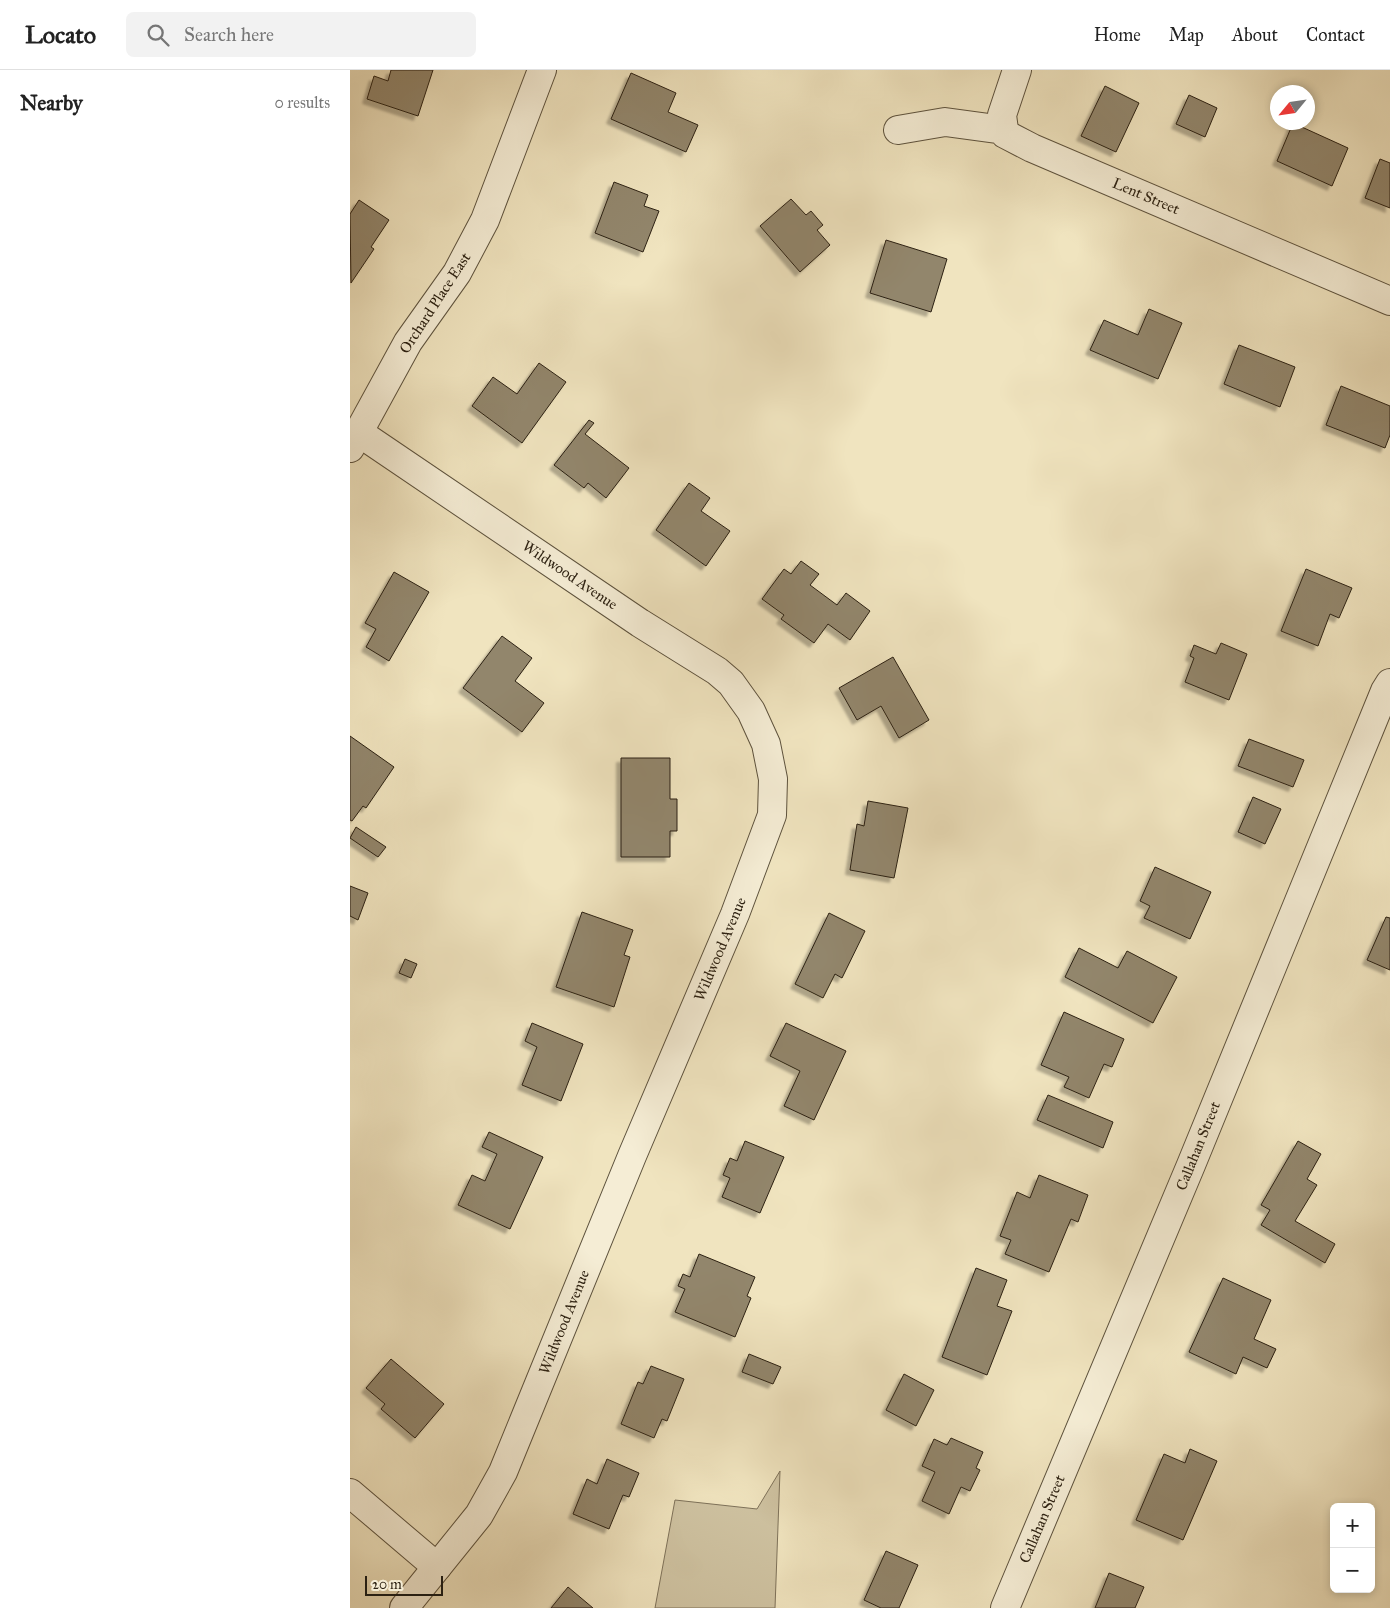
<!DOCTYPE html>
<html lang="en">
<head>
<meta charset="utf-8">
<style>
	:root { --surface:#fff; --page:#f2f2f2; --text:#222; --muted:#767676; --line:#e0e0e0 }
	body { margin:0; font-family:"IM FELL Great Primer",serif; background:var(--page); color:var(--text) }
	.controls { position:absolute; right:15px; bottom:15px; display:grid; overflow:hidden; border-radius:8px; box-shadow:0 2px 8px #0003 }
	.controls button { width:45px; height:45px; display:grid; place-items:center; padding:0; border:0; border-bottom:1px solid var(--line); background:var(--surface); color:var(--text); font:25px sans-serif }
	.compass { position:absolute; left:920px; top:15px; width:45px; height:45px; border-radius:50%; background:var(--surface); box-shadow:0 2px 8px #0003; rotate:241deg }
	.scale { position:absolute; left:15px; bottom:12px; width:78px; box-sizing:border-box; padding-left:5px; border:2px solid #2c2112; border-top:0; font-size:14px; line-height:18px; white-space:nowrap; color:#2c2112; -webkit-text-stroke:4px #f5edd5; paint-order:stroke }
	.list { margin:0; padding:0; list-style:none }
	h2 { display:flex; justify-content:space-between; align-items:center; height:65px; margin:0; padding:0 20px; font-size:21px }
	h2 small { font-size:16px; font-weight:400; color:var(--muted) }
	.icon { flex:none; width:28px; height:28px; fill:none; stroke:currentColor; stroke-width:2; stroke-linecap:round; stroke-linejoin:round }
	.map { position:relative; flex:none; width:1040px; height:1538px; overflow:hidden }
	header { display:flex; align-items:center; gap:30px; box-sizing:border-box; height:70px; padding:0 25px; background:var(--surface); border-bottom:1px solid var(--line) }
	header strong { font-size:24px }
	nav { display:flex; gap:28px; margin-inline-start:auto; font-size:18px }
	.search { width:350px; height:45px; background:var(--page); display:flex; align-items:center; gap:12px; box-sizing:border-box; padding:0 18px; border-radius:8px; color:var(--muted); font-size:19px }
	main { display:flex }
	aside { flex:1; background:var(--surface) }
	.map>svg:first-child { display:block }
	.green { fill:#cfc3a2; stroke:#7e725a }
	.building { fill:#92866c; stroke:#2c2112; filter:url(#shadow) }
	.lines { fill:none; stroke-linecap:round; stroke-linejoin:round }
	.minor-casing { stroke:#5d523d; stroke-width:30 }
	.minor { stroke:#f5edd5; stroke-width:28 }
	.labels { text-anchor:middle; stroke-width:5; stroke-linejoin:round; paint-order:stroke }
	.street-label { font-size:15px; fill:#2c2112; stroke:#f5edd5 }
</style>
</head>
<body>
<header>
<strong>Locato</strong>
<div class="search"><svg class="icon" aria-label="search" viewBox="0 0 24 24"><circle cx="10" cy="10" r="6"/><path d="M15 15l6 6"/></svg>Search here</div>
<nav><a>Home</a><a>Map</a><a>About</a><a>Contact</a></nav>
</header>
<main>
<aside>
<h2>Nearby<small>0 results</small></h2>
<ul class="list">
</ul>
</aside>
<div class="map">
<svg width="1040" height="1538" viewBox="0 0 1040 1538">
	<defs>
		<filter id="shadow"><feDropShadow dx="-4.5" dy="4.5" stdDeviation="1" flood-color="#0004"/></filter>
	</defs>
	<rect width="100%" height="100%" fill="#f0e4bf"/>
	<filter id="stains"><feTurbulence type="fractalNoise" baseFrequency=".004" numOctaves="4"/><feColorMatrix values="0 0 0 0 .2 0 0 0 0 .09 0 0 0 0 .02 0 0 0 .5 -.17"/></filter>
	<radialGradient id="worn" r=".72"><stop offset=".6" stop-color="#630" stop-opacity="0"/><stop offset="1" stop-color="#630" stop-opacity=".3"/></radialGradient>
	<polygon class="green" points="430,1401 425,1538 305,1538 325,1430 407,1439"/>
	<g class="building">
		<polygon points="41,0 83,0 68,46 17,29 24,6 38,11"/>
		<polygon points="281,3 326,23 318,42 348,55 336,82 261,49"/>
		<polygon points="755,16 789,33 766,82 731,66"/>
		<polygon points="839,25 867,38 855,67 826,54"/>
		<polygon points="943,53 998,78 982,116 927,91"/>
		<polygon points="1030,89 1040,93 1040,138 1015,128"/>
		<polygon points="264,112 298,125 294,136 309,141 293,182 245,163"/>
		<polygon points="441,129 456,145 461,141 473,155 467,160 480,175 450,202 410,156"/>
		<polygon points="9,130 39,150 21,177 24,179 1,213 0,144"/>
		<polygon points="536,170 597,189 581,242 520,223"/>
		<polygon points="799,239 832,253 808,309 740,280 754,250 788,265"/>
		<polygon points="889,275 945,297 930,337 874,314"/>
		<polygon points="189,293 216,312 172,373 122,336 143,307 167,324"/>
		<polygon points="991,316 1040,336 1040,365 1035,378 976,355"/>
		<polygon points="239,350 244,353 235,364 279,398 256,428 238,413 234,418 204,395"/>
		<polygon points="339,413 360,428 351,441 380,461 356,496 306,460"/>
		<polygon points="451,491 469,504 460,515 487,535 496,523 520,541 500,570 478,554 464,573 431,549 434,545 412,529 434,499 441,504"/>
		<polygon points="956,499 1002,518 989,548 980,544 968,576 931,561"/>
		<polygon points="44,502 79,522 39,591 16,577 26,559 15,553"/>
		<polygon points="152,566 182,588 165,611 194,633 172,662 113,618"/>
		<polygon points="871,573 897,584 879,630 835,612 844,588 840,586 844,575 866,584"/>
		<polygon points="543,587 579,650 549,668 531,636 507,650 489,618"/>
		<polygon points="0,666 44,697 16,738 13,736 2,751 0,750"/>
		<polygon points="899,669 954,690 943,717 888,696"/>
		<polygon points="271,688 320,688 320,729 327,729 327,761 320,761 320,787 271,787"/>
		<polygon points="903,727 931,739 915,774 888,762"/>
		<polygon points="518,731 558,738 544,808 500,800 507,754 514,756"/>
		<polygon points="6,757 36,777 28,787 0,768"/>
		<polygon points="805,797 861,822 840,869 794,848 800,836 790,831"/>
		<polygon points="0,816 18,823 8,850 0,846"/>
		<polygon points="232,842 283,860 274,885 280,887 264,937 206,917"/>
		<polygon points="479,843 515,861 492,908 485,904 473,928 445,914"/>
		<polygon points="1036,847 1040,848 1040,900 1017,890"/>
		<polygon points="729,878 768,898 777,881 827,907 803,953 715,907"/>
		<polygon points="55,889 67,894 61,908 49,903"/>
		<polygon points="714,942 774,969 762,997 754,994 739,1028 714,1017 719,1007 691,995"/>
		<polygon points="182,953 233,974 211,1031 172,1015 187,977 175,971"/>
		<polygon points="436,953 496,981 464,1050 434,1036 450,1001 420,986"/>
		<polygon points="698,1025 763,1052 753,1078 687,1050"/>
		<polygon points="139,1062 193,1087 160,1159 108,1135 122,1105 135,1111 147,1084 132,1077"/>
		<polygon points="395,1071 434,1087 410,1143 372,1127 380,1108 373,1105 380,1088 387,1091"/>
		<polygon points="948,1071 971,1084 957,1109 967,1115 945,1151 985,1174 975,1193 911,1155 920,1140 911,1135"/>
		<polygon points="689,1105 738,1125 728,1152 721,1149 699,1202 655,1184 661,1170 650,1166 667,1122 680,1128"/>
		<polygon points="349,1184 405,1207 397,1226 401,1228 385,1267 325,1242 335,1219 328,1216 333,1204 340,1207"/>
		<polygon points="626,1198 657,1210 647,1236 662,1241 637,1305 592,1287"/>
		<polygon points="873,1208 921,1230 904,1269 926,1279 917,1298 893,1287 886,1304 839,1282"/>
		<polygon points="399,1284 431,1297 423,1314 392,1302"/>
		<polygon points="41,1289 94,1334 65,1368 31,1339 35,1334 16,1318"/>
		<polygon points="301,1296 334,1309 317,1351 312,1349 304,1368 271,1354 288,1312 293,1314"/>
		<polygon points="554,1304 584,1320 566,1356 536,1340"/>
		<polygon points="601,1368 633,1382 626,1398 630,1400 620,1421 611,1417 599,1444 572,1431 585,1402 572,1396 584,1369 597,1375"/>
		<polygon points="840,1379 867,1391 833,1470 786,1450 814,1384 835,1393"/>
		<polygon points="257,1389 289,1403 279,1427 273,1425 259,1459 223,1444 237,1409 247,1414"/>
		<polygon points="536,1481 568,1495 549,1538 531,1538 514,1530"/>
		<polygon points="759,1503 794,1517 785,1538 745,1538"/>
		<polygon points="218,1517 243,1538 201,1538"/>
	</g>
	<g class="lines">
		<g class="minor-casing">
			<g id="minor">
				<polyline points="548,60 595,52 654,60 655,64 682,78 1040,231"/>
				<polyline points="654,60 652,45 667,0"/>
				<polyline points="8,362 290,553 367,601 381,613 401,641 416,674 423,709 422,745 385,844 282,1086 153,1402 129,1445 54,1538"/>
				<polyline points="0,378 58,272 107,203 135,150 192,0"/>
				<polyline points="0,1423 87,1497"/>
				<polyline points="655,1538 841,1095 1035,621 1040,613"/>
			</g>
		</g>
		<use href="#minor" class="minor"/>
	</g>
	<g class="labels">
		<g class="street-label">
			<text transform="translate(796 126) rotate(23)" y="5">Lent Street</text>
			<text transform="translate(85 233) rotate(-57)" y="5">Orchard Place East</text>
			<text transform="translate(220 505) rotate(34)" y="5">Wildwood Avenue</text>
			<text transform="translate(370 879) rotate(-67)" y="5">Wildwood Avenue</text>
			<text transform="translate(848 1076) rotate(-68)" y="5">Callahan Street</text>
			<text transform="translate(214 1252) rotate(-68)" y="5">Wildwood Avenue</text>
			<text transform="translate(692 1449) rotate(-67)" y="5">Callahan Street</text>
		</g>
	</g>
	<rect width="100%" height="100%" filter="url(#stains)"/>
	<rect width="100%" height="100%" fill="url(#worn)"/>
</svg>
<div class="controls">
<button>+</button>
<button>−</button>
</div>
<svg class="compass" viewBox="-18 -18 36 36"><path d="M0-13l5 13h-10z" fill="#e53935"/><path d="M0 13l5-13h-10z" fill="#767676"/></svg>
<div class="scale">20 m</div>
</div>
</main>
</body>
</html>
